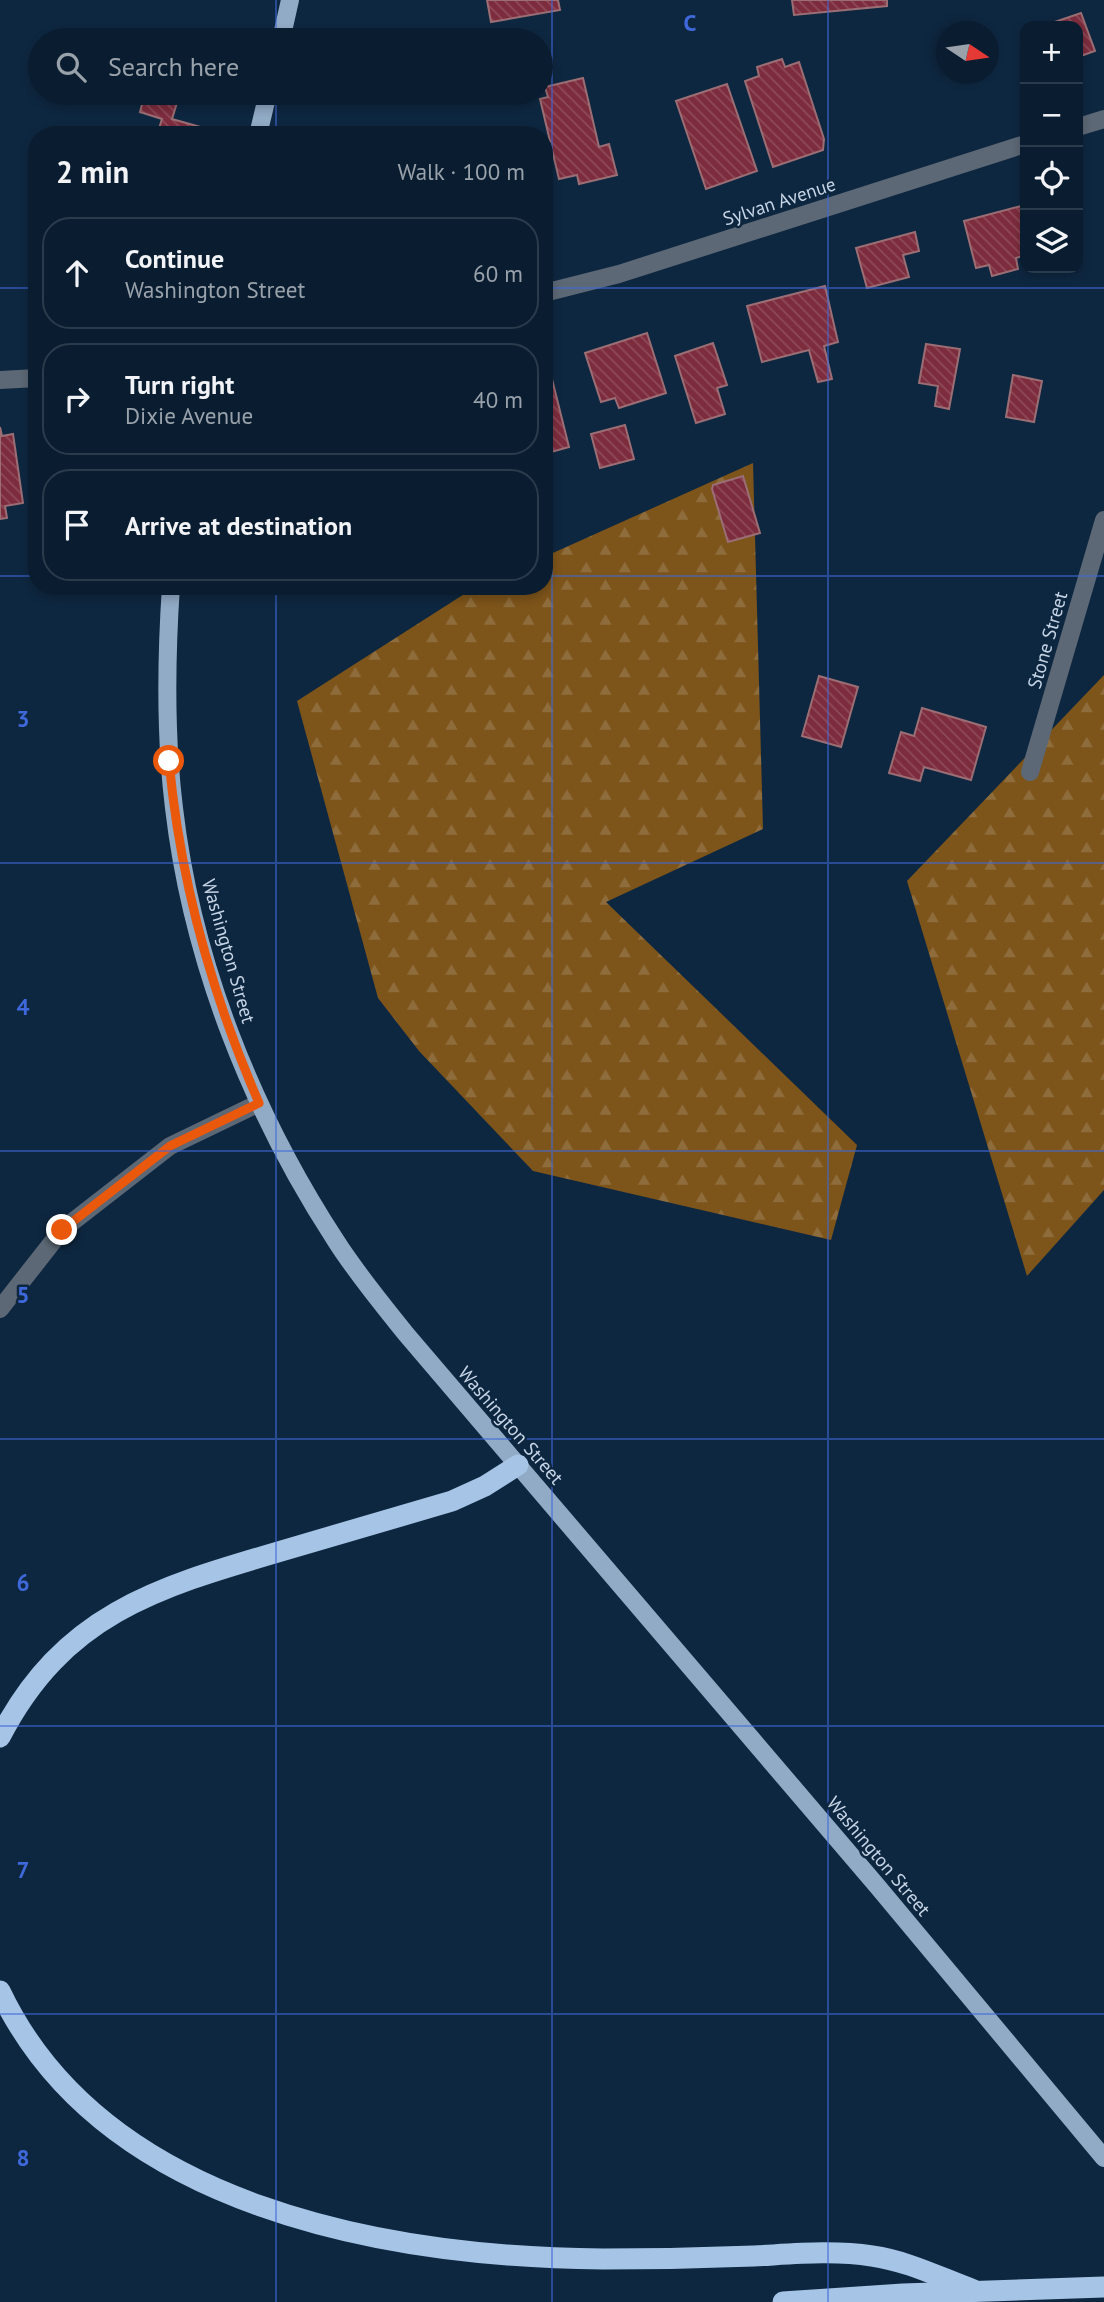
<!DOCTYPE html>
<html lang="en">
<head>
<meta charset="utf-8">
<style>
	:root { --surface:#0a1d30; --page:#132638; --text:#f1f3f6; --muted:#99a2ab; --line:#2a3b4c }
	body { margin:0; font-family:"PT Sans",sans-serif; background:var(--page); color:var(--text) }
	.controls { position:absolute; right:21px; top:21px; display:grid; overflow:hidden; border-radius:14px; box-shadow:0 4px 10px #0003 }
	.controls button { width:63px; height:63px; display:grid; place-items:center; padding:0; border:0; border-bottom:2px solid var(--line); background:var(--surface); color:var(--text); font:35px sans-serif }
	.compass { position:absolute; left:936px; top:21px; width:63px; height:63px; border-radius:50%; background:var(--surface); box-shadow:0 4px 10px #0003; rotate:103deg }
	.stop { position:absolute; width:21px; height:21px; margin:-16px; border:5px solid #ea580c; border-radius:50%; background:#fff }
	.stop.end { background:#ea580c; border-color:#fff; box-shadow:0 2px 7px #0008 }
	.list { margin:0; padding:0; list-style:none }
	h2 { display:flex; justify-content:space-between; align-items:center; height:91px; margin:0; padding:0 28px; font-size:30px }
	h2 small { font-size:23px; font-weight:400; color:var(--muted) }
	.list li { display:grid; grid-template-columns:46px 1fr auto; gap:21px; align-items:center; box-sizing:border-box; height:112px; margin:0 14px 14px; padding:0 14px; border:2px solid var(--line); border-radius:28px }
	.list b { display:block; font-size:26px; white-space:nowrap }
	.list p { margin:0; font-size:23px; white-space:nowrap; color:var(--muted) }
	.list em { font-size:23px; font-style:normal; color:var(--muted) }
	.icon { flex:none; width:38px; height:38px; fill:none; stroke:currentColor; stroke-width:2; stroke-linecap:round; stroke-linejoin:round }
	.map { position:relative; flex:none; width:1104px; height:2302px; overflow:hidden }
	.search { position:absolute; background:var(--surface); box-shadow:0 4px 10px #0003; left:28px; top:28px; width:525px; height:77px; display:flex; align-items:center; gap:18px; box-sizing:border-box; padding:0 24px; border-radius:38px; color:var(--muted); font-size:26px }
	.panel { position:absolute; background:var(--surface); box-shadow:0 4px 10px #0003; left:28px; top:126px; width:525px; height:469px; border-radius:28px }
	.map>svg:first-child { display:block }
	.forest { fill:url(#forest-firs) }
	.building { fill:url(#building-back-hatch); stroke:#9a6e74; stroke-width:2 }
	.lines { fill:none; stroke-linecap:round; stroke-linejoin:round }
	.minor { stroke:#5c6875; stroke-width:18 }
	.major { stroke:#91aac5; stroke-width:18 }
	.highway { stroke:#a6c4e5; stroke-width:21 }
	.route { stroke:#ea580c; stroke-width:9 }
	.grid { fill:none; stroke:#3f69db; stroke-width:2; stroke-opacity:0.55 }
	.labels { text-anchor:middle; stroke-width:5; stroke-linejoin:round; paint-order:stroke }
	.street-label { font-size:19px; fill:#c6d5e6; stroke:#0e2740 }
	.grid-label { font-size:23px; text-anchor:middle; font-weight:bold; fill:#3f69db; stroke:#0e2740; stroke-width:5; stroke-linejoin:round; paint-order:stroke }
</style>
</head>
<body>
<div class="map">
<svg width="1104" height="2302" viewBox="0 0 1104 2302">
	<defs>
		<pattern id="forest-firs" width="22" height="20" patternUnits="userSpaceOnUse" patternTransform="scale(1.75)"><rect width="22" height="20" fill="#7d541a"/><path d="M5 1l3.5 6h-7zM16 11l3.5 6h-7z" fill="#8e6c3b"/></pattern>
		<pattern id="building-back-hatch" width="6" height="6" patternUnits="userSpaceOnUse" patternTransform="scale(1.75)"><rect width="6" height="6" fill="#7d2c3d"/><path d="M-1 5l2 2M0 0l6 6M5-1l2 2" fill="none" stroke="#8e4a59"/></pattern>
	</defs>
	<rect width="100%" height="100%" fill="#0e2740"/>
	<g class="forest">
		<polygon points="753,463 763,829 606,902 857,1145 831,1240 533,1171 419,1051 378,998 297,701 469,591 479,586 544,586 544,557"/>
		<polygon points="1104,675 1104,1190 1027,1276 907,881"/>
	</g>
	<g class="building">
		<polygon points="487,0 558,0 560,10 491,22"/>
		<polygon points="792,0 887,0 887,6 794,15"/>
		<polygon points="1081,13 1095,51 1078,57 1078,26 1043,26"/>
		<polygon points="782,59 785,67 799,62 824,139 823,150 773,167 745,81 759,76 757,67"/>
		<polygon points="583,78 599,147 609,144 617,175 579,184 577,175 559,179 540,99 548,97 545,87"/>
		<polygon points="727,84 757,171 706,189 676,101"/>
		<polygon points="145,93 180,93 172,119 211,130 209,135 157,135 162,119 140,112"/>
		<polygon points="1025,205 1025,255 1016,258 1018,269 992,276 989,265 976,268 964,221"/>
		<polygon points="915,232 919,251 903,255 909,277 867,288 856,248"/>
		<polygon points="825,286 838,342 824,346 832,379 818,382 809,350 762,362 747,306"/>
		<polygon points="647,333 666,393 619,408 615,398 601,402 585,353"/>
		<polygon points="713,343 727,385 717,388 725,414 696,423 675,356"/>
		<polygon points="926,344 960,349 949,409 935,406 938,386 919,383"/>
		<polygon points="548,363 569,447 544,454 544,364"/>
		<polygon points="1013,375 1042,381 1034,422 1006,417"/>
		<polygon points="625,425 634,459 600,468 591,434"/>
		<polygon points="0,427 2,436 13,434 23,503 5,506 7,518 0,519"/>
		<polygon points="743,476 760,533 728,542 712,489 713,485"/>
		<polygon points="819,676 858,687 841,747 802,736"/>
		<polygon points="922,708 986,727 971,780 924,767 920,781 889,773 901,732 914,736"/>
	</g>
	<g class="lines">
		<g class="minor">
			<polyline points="1078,127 1104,119"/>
			<polyline points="544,293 619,274 1025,144"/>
			<polyline points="0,380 37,378"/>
			<polyline points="1030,772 1104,520"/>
			<polyline points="0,1309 62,1230 170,1146 259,1103"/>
		</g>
		<g class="major">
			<polyline points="281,40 290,0"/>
			<polyline points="258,135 268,93"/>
			<path d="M 171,586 C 166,660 165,735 174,808 C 192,962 252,1112 336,1241 C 357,1274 382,1304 406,1334 L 878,1887 L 1104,2158"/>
		</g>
		<g class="highway">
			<path d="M 0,1737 C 63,1615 155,1588 278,1552 C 336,1535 394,1518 452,1501 L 485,1486 L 518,1465"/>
			<path d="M 0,1991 C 103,2208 388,2257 603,2259 C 654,2259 704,2258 754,2256 C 793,2254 833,2250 872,2256 C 908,2261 941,2278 974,2290"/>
			<polyline points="783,2302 903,2294 1104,2287"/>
		</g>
	</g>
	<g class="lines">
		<path class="route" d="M 62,1230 L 170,1146 L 259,1103 C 211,993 180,880 169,761"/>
	</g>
	<path class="grid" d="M 276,0 L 276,40M 552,0 L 552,2302M 828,0 L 828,2302M 276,93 L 276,135M 0,288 L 37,288M 544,288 L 1104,288M 0,576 L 37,576M 544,576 L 1104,576M 276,586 L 276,2302M 0,863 L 1104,863M 0,1151 L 1104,1151M 0,1439 L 1104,1439M 0,1726 L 1104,1726M 0,2014 L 1104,2014"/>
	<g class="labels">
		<g class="street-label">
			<text transform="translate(779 201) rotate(-18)" y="7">Sylvan Avenue</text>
			<text transform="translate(1047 640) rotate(-74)" y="7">Stone Street</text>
			<text transform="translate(229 951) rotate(74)" y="7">Washington Street</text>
			<text transform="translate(511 1425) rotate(49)" y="7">Washington Street</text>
			<text transform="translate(879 1856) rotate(50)" y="7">Washington Street</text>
		</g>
	</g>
	<g class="grid-label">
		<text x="690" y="31">C</text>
		<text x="23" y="727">3</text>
		<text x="23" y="1015">4</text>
		<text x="23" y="1303">5</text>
		<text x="23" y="1591">6</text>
		<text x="23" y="1878">7</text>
		<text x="23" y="2166">8</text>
	</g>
</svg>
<div class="controls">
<button>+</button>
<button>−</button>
<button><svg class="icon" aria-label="locate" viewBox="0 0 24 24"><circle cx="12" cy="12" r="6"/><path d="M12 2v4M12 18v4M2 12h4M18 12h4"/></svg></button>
<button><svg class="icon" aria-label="layers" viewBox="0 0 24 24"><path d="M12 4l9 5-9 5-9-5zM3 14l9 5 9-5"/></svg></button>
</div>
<svg class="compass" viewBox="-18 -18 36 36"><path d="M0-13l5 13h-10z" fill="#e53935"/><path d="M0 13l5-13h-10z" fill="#99a2ab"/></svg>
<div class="stop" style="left:169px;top:761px"></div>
<div class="stop end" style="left:62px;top:1230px"></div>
<div class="search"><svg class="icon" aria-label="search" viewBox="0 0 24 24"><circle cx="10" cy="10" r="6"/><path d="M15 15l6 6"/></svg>Search here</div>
<section class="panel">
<h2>2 min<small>Walk · 100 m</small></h2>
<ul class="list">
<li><svg class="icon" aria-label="ahead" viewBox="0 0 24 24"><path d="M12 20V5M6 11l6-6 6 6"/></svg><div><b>Continue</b><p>Washington Street</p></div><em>60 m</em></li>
<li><svg class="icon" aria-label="right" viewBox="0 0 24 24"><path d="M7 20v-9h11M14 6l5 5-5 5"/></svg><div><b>Turn right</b><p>Dixie Avenue</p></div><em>40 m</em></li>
<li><svg class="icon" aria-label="arrive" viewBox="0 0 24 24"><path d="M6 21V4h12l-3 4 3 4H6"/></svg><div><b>Arrive at destination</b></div></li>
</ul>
</section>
</div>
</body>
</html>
